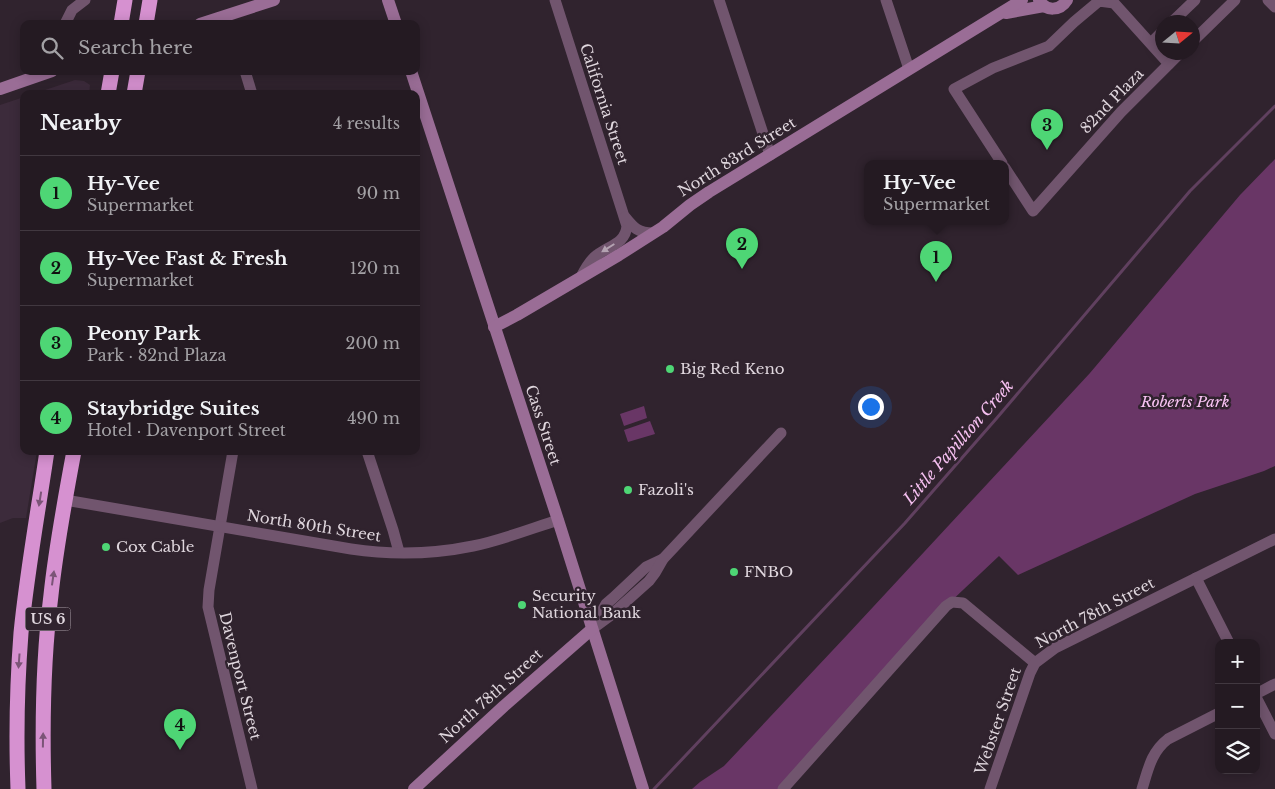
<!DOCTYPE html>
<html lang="en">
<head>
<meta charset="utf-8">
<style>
	:root { --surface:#241a22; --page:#30272f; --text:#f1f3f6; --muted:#a3a1a5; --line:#413840; --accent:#4ed675 }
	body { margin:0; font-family:"Libre Baskerville",serif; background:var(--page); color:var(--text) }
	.controls { position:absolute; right:15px; bottom:15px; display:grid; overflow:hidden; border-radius:10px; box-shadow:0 2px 12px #0003 }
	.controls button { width:45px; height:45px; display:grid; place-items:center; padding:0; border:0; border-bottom:1px solid var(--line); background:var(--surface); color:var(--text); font:25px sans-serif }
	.compass { position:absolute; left:1155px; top:15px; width:45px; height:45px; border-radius:50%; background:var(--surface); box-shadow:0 2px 12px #0003; rotate:72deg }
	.you { position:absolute; left:870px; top:406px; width:18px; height:18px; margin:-12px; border:4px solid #fff; border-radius:50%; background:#1a73e8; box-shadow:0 0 0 8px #1a73e833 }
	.badge { display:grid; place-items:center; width:32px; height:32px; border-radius:50%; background:var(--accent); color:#111; font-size:16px; font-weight:700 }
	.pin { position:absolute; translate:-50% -41px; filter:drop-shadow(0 1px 2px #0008) }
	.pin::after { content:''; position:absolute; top:26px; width:18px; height:15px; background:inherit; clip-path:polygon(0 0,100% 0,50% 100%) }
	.popup { position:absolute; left:864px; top:160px; width:145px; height:65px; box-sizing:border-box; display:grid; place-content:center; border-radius:10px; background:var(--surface); filter:drop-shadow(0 1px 4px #0005); font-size:16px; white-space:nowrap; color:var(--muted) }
	.popup b { font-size:19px; color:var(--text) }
	.popup::after { content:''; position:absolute; left:50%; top:100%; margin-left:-10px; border:10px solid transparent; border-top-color:var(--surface) }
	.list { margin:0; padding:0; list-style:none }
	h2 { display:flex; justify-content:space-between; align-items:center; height:65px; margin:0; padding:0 20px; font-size:21px }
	h2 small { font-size:16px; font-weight:400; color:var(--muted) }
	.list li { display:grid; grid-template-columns:32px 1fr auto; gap:15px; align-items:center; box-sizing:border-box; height:75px; padding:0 20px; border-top:1px solid var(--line) }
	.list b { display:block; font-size:19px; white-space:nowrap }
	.list p { margin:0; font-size:16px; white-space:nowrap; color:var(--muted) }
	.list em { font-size:16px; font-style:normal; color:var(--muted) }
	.icon { flex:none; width:28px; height:28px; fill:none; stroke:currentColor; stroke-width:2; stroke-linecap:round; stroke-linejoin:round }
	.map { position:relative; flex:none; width:1275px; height:789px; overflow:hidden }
	.search { position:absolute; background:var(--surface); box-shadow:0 2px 12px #0003; left:20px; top:20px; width:400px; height:55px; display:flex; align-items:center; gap:12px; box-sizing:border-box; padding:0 18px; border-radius:10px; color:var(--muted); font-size:19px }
	.panel { position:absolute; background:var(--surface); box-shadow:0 2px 12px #0003; left:20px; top:90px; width:400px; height:365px; border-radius:10px }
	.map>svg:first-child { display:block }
	.built { fill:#3c2b3b }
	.green { fill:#693666 }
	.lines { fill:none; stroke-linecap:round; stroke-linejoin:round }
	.stream { stroke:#60405f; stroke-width:3 }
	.street { stroke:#71556e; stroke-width:11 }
	.secondary { stroke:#9a6d96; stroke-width:12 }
	.highway { stroke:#d691d0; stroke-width:15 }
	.oneway { fill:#b3a2b1 }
	.oneway2 { fill:#7b5477 }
	.poi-dot { fill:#4ed675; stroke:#30232e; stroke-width:2 }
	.labels { text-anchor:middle; stroke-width:5; stroke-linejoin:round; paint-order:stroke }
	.shield { fill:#30232e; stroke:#aaa0a8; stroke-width:1 }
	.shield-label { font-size:14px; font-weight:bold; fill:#dfd6dd }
	.street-label { font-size:15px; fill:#dfd6dd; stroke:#30232e }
	.poi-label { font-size:15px; fill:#dfd6dd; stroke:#30232e; text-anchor:start }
	.park-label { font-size:15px; font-style:italic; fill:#f9c3f4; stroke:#30232e }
	.water-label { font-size:16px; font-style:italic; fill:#f6c0f1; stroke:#30232e }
</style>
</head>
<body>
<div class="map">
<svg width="1275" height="789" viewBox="0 0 1275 789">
	<rect width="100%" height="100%" fill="#30232e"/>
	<g class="built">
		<polygon points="75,80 84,81 90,85 89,94 33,94"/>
		<polygon points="24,97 24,451 37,451 26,518 13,518 0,523 0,105"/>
	</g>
	<g class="green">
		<polygon points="1275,159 1275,466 1264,471 1195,494 1018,575 999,556 946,606 783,789 692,789 700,782 724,766 848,634 1090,373 1240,195"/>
		<polygon points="644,406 647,418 624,426 620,414"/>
		<polygon points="650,421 655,434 628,442 624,430"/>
	</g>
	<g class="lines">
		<polyline class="stream" points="654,789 905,523 996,419 1190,191 1275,106"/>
		<g class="street">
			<path d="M 555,0 L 627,226 C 625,244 610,245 597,255 C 590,260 585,269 581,277"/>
			<polyline points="719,0 770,155"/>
			<polyline points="886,0 909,69"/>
			<polyline points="1268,0 1275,7"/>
			<polyline points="1172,22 1195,0"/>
			<polyline points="65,24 72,10 85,0"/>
			<polyline points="1192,42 1235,0"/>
			<polyline points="1151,43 1162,32"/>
			<polyline points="245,71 252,94"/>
			<polyline points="1002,163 954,89 993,68 1049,46 1074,22 1099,1 1114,3 1169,64"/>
			<polyline points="1005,168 1033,211 1121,112 1181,52"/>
			<path d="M 625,217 C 634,228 638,233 653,233"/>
			<polyline points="233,451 209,590 208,607 252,789"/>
			<polyline points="367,451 393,530 399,552"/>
			<path d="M 65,500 L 351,549 C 391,555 434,554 473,546 C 502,540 530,529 558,520"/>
			<polyline points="1196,578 1229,643"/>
			<polyline points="593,627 606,604 613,598 646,567 663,559"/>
			<polyline points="592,629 611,615 649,581 655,573 663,559 781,433"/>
			<polyline points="1256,694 1275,684"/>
			<polyline points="1256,697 1275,734"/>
			<polyline points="783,789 946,606 952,602 963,603 1035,663"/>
			<polyline points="990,789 1030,673 1035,663 1055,648 1275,539"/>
			<path d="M 1142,789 C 1148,770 1151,752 1168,739 L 1219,713"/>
		</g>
		<g class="secondary">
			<polyline points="388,0 396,24"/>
			<path d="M 1039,0 C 1046,12 1060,11 1067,0"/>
			<polyline points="1006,13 1044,6"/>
			<polyline points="200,24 274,0"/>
			<polyline points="411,71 558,520 643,789"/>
			<polyline points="0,89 52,71"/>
			<polyline points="494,327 517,315 619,255 663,227 690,205 709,192 1022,0"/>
			<polyline points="414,789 504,706 592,629"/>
		</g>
		<g class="highway">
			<polyline points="121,24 125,0"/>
			<polyline points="146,24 150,0"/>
			<polyline points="108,94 112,71"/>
			<polyline points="134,94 138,71"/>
			<path d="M 18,789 C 16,737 17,685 21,633 C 27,572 38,512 47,451"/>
			<path d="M 44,789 C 42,724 43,659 51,595 C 56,547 65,499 74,451"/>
		</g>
	</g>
	<defs><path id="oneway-solid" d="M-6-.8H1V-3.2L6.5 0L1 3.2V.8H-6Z" transform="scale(1.25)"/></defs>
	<use class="oneway" href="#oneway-solid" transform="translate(608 248) rotate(148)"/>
	<g class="oneway2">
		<use href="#oneway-solid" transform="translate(40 499) rotate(99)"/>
		<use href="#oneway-solid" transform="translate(53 578) rotate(-82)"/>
		<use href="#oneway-solid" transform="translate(19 661) rotate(94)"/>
		<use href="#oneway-solid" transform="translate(43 740) rotate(-89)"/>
	</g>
	<g class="poi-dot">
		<circle cx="670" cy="369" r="5"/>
		<circle cx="628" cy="490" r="5"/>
		<circle cx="106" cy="547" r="5"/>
		<circle cx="734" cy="572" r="5"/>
		<circle cx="522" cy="605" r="5"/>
	</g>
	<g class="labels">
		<rect class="shield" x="25.5" y="607.5" width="45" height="23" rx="4"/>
		<g class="shield-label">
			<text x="48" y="624">US 6</text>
		</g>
		<g class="street-label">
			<text transform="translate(1112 101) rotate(-46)" y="5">82nd Plaza</text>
			<text transform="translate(604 104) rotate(72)" y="5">California Street</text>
			<text transform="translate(737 157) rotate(-32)" y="5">North 83rd Street</text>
			<text transform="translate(543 425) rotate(72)" y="5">Cass Street</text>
			<text transform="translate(314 526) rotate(9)" y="5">North 80th Street</text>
			<text transform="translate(1095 613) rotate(-28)" y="5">North 78th Street</text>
			<text transform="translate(240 676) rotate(76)" y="5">Davenport Street</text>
			<text transform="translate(491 696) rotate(-42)" y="5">North 78th Street</text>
			<text transform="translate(998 721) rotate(-71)" y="5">Webster Street</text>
		</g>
		<g class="poi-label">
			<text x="680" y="374">Big Red Keno</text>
			<text x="638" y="495">Fazoli's</text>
			<text x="116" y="552">Cox Cable</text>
			<text x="744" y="577">FNBO</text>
			<text x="532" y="601">Security<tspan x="532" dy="17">National Bank</tspan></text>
		</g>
		<g class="park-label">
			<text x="1185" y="407">Roberts Park</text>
		</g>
		<g class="water-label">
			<text transform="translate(958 442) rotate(-49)" y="6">Little Papillion Creek</text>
		</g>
	</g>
</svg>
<div class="controls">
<button>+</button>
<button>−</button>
<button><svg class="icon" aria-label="layers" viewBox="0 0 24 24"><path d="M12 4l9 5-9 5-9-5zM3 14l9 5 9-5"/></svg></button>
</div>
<svg class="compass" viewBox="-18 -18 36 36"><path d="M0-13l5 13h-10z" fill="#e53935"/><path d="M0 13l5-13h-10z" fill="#a3a1a5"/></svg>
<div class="you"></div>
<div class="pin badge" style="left:936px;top:282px">1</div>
<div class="popup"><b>Hy-Vee</b>Supermarket</div>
<div class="pin badge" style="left:742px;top:269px">2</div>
<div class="pin badge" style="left:1047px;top:150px">3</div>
<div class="pin badge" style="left:180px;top:750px">4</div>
<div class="search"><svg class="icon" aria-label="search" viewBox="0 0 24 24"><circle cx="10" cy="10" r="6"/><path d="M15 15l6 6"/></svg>Search here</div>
<section class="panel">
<h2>Nearby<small>4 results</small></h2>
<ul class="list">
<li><span class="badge">1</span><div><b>Hy-Vee</b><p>Supermarket</p></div><em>90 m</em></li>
<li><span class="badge">2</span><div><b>Hy-Vee Fast &amp; Fresh</b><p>Supermarket</p></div><em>120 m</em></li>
<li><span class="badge">3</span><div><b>Peony Park</b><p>Park · 82nd Plaza</p></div><em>200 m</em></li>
<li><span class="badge">4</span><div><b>Staybridge Suites</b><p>Hotel · Davenport Street</p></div><em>490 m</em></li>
</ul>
</section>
</div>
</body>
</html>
